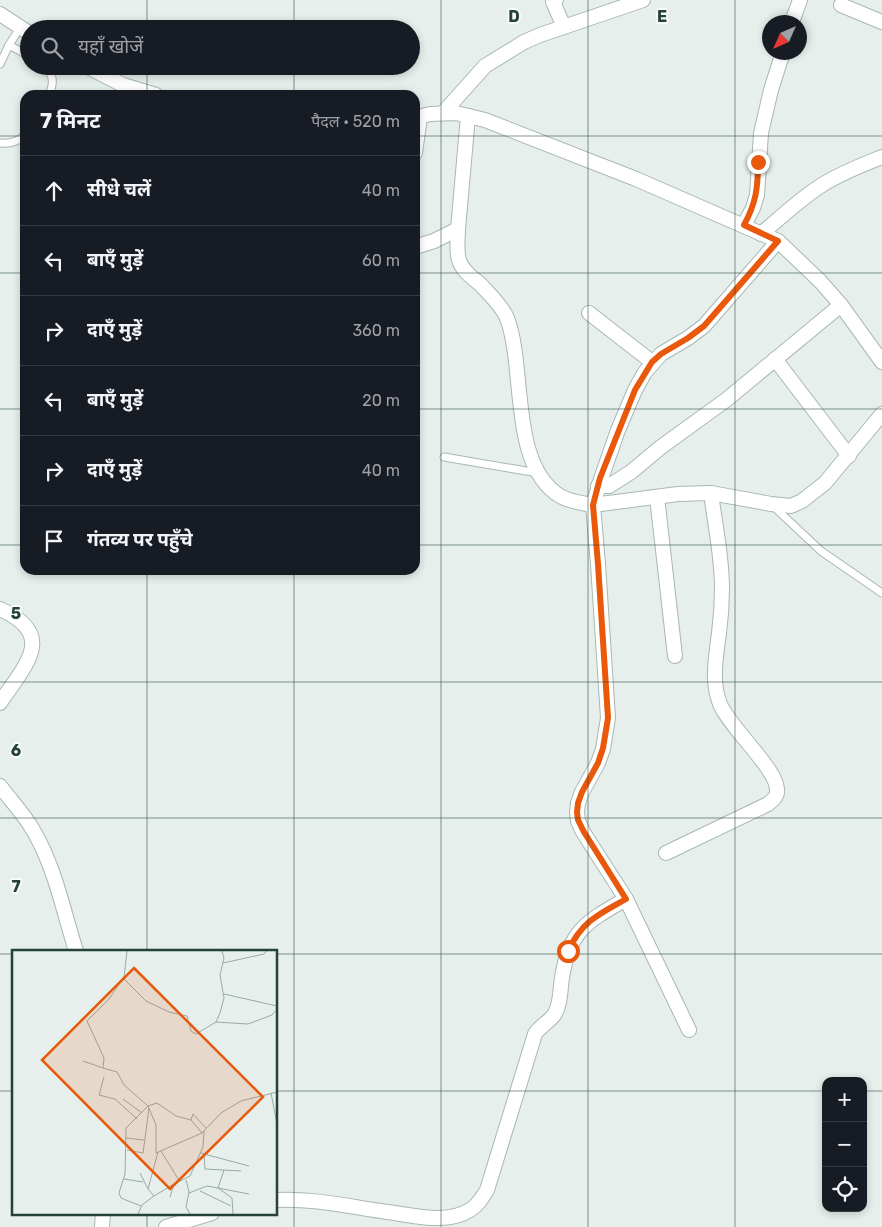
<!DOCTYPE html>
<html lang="hi">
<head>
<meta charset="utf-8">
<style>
	:root { --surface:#171b24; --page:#242831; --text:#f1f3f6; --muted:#9ea1a6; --line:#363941 }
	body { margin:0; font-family:Rubik,"Noto Sans Devanagari",sans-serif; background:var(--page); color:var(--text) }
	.controls { position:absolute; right:15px; bottom:15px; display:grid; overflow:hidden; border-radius:10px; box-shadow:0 2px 8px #0003 }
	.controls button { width:45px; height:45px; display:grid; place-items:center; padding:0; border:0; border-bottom:1px solid var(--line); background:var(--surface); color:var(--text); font:25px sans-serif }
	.compass { position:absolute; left:762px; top:15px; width:45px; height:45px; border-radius:50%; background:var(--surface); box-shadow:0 2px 8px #0003; rotate:225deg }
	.stop { position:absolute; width:15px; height:15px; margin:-11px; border:4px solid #ea580c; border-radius:50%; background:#fff }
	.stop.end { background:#ea580c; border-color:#fff; box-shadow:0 1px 5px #0008 }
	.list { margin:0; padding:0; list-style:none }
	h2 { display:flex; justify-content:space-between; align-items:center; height:65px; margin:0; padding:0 20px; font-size:21px }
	h2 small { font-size:16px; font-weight:400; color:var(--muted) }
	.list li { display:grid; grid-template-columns:32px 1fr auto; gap:15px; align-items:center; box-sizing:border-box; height:70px; padding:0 20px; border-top:1px solid var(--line) }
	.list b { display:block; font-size:19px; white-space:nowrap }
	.list em { font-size:16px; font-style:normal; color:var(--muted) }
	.icon { flex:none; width:28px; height:28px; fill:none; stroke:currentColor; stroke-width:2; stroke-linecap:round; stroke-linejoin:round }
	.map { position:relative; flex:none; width:882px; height:1227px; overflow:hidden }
	.search { position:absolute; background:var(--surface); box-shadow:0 2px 8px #0003; left:20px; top:20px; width:400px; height:55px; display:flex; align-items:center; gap:12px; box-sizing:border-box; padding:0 18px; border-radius:28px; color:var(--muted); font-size:19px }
	.panel { position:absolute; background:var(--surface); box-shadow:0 2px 8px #0003; left:20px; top:90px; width:400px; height:485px; border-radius:15px }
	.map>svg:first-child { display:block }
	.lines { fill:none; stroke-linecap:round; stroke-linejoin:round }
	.lane-casing { stroke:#a8b8b2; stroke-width:9 }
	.street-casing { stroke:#a8b8b2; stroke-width:16 }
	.lane { stroke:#fff; stroke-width:7 }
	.street { stroke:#fff; stroke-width:14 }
	.route { stroke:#ea580c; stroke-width:6 }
	.grid { fill:none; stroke:#24423a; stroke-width:1; stroke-opacity:0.55 }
	.inset-road { fill:none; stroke:#98aaa4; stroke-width:1 }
	.view { fill:#e8590c; fill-opacity:0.15; stroke:#e8590c; stroke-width:2.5 }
	.inset-edge { fill:none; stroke:#24423a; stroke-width:2.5 }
	.grid-label { font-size:16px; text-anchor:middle; font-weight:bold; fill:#24423a; stroke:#f7fbf9; stroke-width:4; stroke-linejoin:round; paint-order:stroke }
</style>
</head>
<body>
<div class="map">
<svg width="882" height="1227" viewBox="0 0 882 1227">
	<rect width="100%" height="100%" fill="#e6efeb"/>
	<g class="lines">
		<g class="lane-casing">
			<g id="lane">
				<polyline points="9,45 29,56"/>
				<polyline points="0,64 9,45 20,28"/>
				<path d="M 45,66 C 54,76 54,83 49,95"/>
				<polyline points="118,95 123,85"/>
				<path d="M 0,143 C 10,144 18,142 25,135"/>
				<polyline points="444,457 538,473"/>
				<polyline points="773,506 821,551 882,593"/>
			</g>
		</g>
		<g class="street-casing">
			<g id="street">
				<polyline points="556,0 553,2 564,27"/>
				<polyline points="841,5 882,22"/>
				<polyline points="0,14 29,33"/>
				<polyline points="792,22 800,0"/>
				<polyline points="86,66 123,85 156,95"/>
				<polyline points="443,113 485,66 524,42 540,35 643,0"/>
				<path d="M 415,118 L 430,114 L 456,113 L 485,120 L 636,179 L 778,241 L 704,326 L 688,338 L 661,354 L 645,372 L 635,390 L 618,430 L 601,479 L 593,505 C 582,503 570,502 560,496 C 509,465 526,368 507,318 C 502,306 490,295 481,285 C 473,278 462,271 459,260 C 456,251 458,238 458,229"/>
				<polyline points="415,153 420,117"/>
				<polyline points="744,225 753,208 757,195 761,133 771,90 783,52"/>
				<path d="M 761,234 C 781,217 800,199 822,185 C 841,173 862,165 882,157"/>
				<polyline points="778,241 820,281 841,305"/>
				<polyline points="415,247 434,241 458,229 468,116"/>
				<polyline points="589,313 652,362"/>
				<polyline points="775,359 849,456"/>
				<polyline points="598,486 609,486 631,472 661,447 726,400 841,305 882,362"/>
				<polyline points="657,497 675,656"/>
				<path d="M 0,609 C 58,635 25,665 0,703"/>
				<path d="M 0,786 C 11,801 24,814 33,830 C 55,867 63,910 76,951"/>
				<path d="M 666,853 L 768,804 C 773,800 778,796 777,789 C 776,768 730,728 720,704 C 711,681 716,657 719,633 C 721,618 722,603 722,588 C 722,556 715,525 711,493"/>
				<polyline points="626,899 689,1030"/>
				<path d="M 276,1200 C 313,1198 351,1207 387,1212 C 412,1215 446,1225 470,1210 C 478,1205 482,1198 487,1190 L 535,1034 C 540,1026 549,1022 554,1015 C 561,1005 560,989 562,978 C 569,930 588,921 626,899 L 583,832 L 578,821 L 577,812 L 578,803 L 582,792 L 598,763 L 603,749 L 608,718 L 598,564 L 593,505 L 678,494 L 711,493 L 771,504 L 791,506 L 802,501 L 825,483 L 882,414"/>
				<polyline points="102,1227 103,1213"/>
				<polyline points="166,1227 212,1213"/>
			</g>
		</g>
		<use href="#lane" class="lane"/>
		<use href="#street" class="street"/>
	</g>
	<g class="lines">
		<path class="route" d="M 568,951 C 582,921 599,914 626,899 L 584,832 L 578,820 L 577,812 L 578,803 L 582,792 L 598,763 L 603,748 L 608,718 L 598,564 L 593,505 L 600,478 L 635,390 L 652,362 L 661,354 L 688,338 L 704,326 L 778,241 L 744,225 C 756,203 758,188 758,162"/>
	</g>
	<path class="grid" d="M 147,0 L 147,29M 294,0 L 294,29M 441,0 L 441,1227M 588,0 L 588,1227M 735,0 L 735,1227M 147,66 L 147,95M 294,66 L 294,95M 0,136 L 25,136M 415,136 L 882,136M 0,273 L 25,273M 415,273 L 882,273M 0,409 L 25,409M 415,409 L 882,409M 0,545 L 25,545M 415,545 L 882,545M 147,570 L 147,951M 294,570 L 294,1227M 0,682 L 882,682M 0,818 L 882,818M 0,954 L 14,954M 276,954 L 882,954M 0,1091 L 14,1091M 276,1091 L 826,1091M 863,1091 L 882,1091M 147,1213 L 147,1227"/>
	<g transform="translate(12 950)">
		<rect width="265" height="265" fill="#e6efeb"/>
		<path class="inset-road" d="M 115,1 L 112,27 L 97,49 L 75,71 L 92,108 L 91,118 L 105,122 L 112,135 L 136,156 L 114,178 L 113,224 L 107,243 L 109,248 L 129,256M 211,13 L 252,4 L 255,1M 111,28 L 134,51 L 157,62 L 175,66 L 179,81 L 184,84 L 204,72 L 208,63 L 212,48 L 208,25 L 212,8 L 210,1M 212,44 L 265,56M 204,72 L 236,74 L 260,65 L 265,59M 71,111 L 91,118M 92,127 L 87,145 L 103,149 L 125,169M 259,143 L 265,174M 111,149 L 130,163M 179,170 L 164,166 L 145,153 L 136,156 L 144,175 L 144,203 L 190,183 L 209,163 L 229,151 L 265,142M 190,183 L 179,170 L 181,164 L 194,178M 114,188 L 132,190M 115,200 L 131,203 L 137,158M 149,201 L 168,232M 189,203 L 192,204 L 193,219 L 229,221M 192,204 L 237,216M 212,220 L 206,238 L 237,244M 128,223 L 136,239M 112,229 L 131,232M 174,230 L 177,242 L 174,257 L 178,264M 188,241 L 219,256M 177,243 L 195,236 L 206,238 L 220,248 L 221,264M 142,246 L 162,234M 158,247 L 162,234 L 178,226 L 191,197 L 192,181M 126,264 L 130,255 L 142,246 L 136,239 L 146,202"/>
		<path class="view" d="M 122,18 L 251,147 L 158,239 L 30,110 Z"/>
		<rect width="265" height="265" class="inset-edge"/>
	</g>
	<g class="grid-label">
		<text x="514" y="22">D</text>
		<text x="662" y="22">E</text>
		<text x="16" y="619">5</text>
		<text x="16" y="756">6</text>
		<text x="16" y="892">7</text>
	</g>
</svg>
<div class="controls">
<button>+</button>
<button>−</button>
<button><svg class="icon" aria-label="locate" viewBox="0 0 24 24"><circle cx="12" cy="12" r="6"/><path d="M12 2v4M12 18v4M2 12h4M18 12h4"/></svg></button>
</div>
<svg class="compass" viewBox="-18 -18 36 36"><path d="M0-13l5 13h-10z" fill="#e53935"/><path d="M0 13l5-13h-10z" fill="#9ea1a6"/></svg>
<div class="stop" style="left:568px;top:951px"></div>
<div class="stop end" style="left:758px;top:162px"></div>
<div class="search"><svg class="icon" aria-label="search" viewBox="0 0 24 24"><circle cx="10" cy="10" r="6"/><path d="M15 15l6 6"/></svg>यहाँ खोजें</div>
<section class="panel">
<h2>7 मिनट<small>पैदल · 520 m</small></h2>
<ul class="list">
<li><svg class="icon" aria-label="ahead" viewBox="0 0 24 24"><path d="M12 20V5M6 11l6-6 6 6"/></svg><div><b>सीधे चलें</b></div><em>40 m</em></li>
<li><svg class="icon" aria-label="left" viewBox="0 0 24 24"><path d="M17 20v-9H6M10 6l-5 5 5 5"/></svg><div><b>बाएँ मुड़ें</b></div><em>60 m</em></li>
<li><svg class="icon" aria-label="right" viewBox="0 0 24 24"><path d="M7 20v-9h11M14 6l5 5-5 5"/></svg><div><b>दाएँ मुड़ें</b></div><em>360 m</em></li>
<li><svg class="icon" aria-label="left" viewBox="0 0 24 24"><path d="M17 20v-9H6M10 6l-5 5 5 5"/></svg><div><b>बाएँ मुड़ें</b></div><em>20 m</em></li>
<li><svg class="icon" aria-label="right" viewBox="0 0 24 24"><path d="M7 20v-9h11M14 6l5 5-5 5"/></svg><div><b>दाएँ मुड़ें</b></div><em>40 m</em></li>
<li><svg class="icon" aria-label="arrive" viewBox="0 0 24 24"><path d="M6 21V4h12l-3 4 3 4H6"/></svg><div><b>गंतव्य पर पहुँचे</b></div></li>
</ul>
</section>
</div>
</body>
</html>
